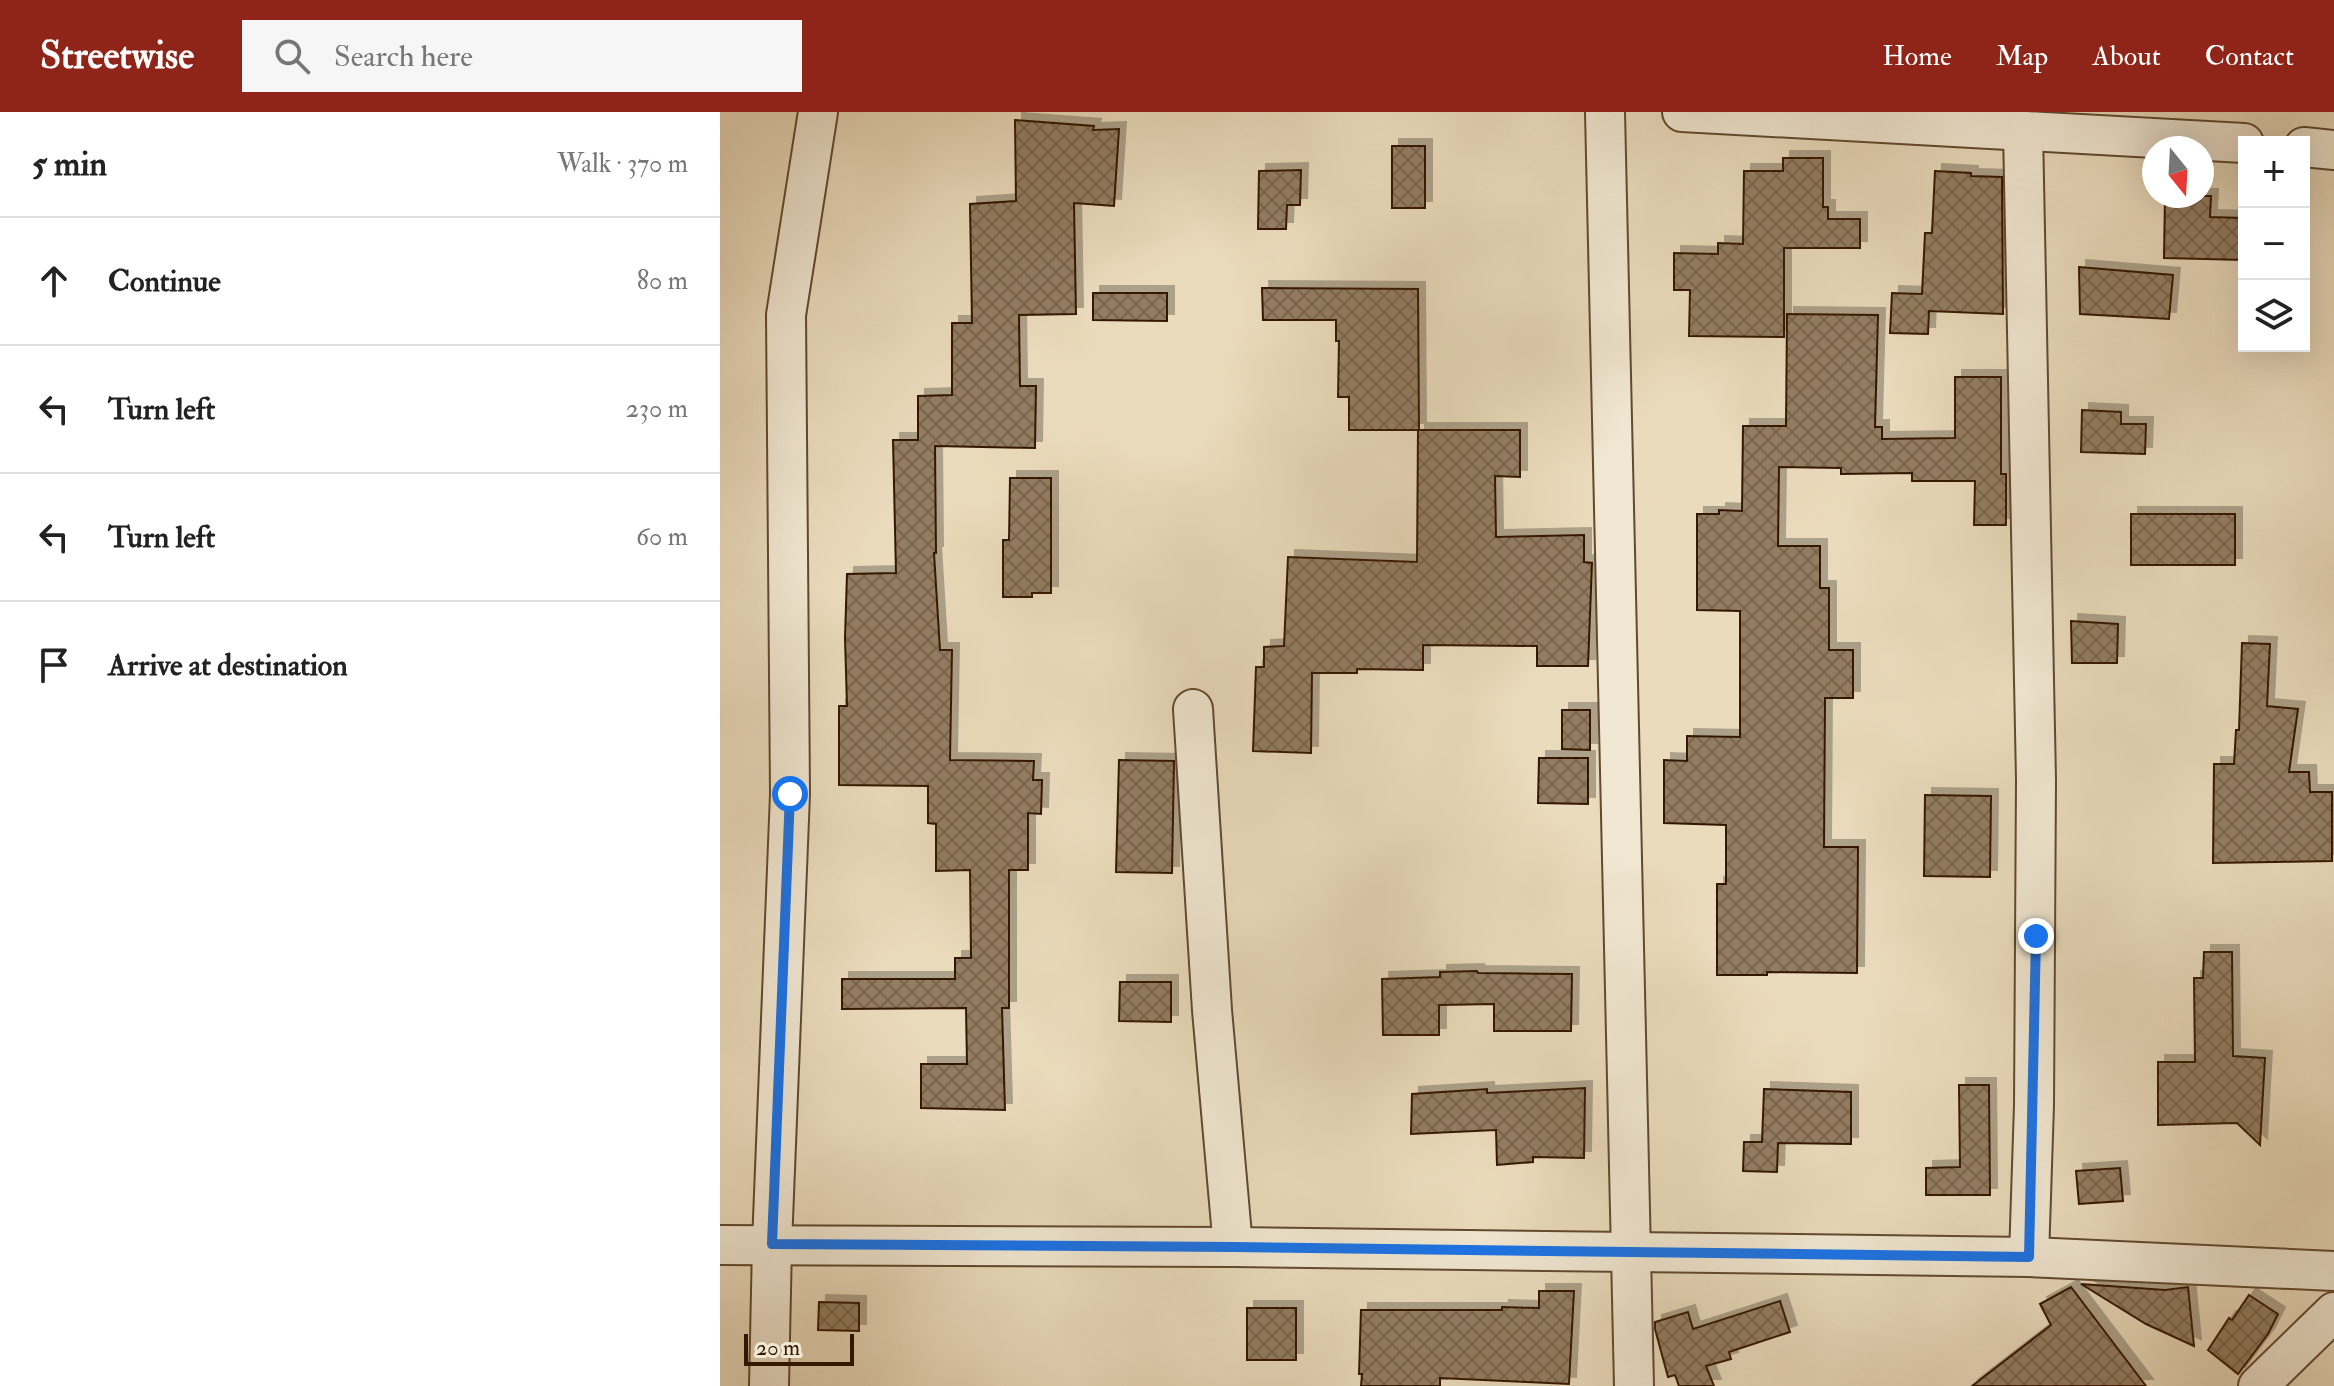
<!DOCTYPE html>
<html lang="en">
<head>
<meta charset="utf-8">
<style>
	:root { --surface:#fff; --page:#f6f6f6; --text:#222; --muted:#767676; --line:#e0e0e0; --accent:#8f2418 }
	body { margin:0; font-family:"IM FELL Double Pica",serif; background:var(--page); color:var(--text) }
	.controls { position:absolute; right:24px; top:24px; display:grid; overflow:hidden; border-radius:0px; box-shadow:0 8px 32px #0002 }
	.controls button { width:72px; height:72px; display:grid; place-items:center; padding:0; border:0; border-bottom:2px solid var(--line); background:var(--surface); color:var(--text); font:40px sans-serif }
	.compass { position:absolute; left:1422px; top:24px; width:72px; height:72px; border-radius:50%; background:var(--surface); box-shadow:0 8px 32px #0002; rotate:162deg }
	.scale { position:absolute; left:24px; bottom:20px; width:110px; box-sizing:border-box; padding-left:8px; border:4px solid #351800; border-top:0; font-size:22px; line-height:28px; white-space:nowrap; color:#351800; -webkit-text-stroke:6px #f1e8d3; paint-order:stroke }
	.stop { position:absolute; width:24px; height:24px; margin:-18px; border:6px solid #1a73e8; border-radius:50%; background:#fff }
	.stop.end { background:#1a73e8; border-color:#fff; box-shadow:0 2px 8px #0008 }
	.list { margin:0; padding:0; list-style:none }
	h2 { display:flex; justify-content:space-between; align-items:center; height:104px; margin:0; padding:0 32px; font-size:34px }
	h2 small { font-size:26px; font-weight:400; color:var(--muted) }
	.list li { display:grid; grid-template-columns:52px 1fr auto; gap:24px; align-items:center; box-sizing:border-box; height:128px; padding:0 32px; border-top:2px solid var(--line) }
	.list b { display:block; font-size:30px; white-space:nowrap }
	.list em { font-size:26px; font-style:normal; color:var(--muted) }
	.icon { flex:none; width:44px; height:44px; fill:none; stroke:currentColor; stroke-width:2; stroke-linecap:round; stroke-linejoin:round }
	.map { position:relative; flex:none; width:1614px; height:1274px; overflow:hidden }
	header { display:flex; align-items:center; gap:48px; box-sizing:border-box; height:112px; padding:0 40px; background:var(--accent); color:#fff }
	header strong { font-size:38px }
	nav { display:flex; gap:44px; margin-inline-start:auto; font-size:28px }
	.search { width:560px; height:72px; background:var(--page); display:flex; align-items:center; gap:20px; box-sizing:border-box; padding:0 28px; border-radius:0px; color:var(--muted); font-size:30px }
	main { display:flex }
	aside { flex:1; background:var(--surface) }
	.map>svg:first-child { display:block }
	.building { fill:url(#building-cross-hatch); stroke:#351800; stroke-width:2; filter:url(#shadow) }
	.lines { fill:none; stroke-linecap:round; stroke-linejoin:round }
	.street-casing { stroke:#62492f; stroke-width:42 }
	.street { stroke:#f1e8d3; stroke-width:38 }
	.route { stroke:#1a73e8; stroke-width:10 }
</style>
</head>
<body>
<header>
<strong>Streetwise</strong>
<div class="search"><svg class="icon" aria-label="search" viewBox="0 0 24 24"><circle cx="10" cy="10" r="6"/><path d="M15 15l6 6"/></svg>Search here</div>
<nav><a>Home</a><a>Map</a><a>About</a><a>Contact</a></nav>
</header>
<main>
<aside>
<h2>5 min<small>Walk · 370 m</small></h2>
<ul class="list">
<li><svg class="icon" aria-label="ahead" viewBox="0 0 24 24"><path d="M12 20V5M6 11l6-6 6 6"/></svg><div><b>Continue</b></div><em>80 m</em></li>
<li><svg class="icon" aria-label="left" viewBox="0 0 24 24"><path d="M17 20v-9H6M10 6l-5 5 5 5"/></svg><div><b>Turn left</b></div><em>230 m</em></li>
<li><svg class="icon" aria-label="left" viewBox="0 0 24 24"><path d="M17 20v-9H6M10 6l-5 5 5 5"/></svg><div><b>Turn left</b></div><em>60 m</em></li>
<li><svg class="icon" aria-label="arrive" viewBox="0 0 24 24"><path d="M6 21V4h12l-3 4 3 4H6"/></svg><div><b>Arrive at destination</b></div></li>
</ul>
</aside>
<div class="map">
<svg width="1614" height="1274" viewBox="0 0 1614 1274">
	<defs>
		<pattern id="building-cross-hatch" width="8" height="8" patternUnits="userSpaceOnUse" patternTransform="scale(2)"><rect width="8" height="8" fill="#937d62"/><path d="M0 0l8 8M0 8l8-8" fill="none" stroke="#79654e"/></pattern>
		<filter id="shadow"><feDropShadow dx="7" dy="-7" stdDeviation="0" flood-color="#0004"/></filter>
	</defs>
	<rect width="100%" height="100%" fill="#eadbbc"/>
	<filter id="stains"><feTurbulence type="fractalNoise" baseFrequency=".0025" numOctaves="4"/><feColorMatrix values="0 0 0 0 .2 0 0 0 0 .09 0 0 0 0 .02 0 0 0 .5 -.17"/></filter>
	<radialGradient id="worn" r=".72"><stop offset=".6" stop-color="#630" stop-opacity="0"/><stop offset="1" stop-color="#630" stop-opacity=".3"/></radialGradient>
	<g class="building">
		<polygon points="295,8 374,14 373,18 399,17 394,94 354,91 356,202 299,203 300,274 316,274 315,336 215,334 216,441 214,441 220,538 232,538 230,648 314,649 313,668 322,668 321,702 308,701 308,758 289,758 289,896 282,896 285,998 201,996 201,952 247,952 246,896 122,897 122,867 235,867 235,846 251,846 250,758 216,759 216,712 208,711 208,674 119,673 119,594 127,594 125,526 127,462 176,461 173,328 198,328 198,284 232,283 232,211 252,211 250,92 296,89"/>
		<rect x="672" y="34" width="33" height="62"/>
		<polygon points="1063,46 1103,46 1103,95 1108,95 1108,107 1140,107 1140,136 1064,136 1064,225 969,224 970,178 954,178 954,141 998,142 998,131 1023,132 1024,59 1063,59"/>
		<polygon points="581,58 580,93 567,93 566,117 538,117 539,59"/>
		<polygon points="1215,59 1251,61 1251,64 1282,65 1283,202 1209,199 1208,222 1170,221 1172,181 1202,182 1205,121 1212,121"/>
		<polygon points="1445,84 1491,84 1490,105 1524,106 1524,148 1444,146"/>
		<polygon points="1359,155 1453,163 1449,207 1360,202"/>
		<polygon points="542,176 698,177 699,318 629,318 629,285 618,285 619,229 616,229 616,208 543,208"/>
		<polygon points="373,181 447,181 447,209 373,208"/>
		<polygon points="1067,202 1158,203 1155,315 1162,315 1162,327 1235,326 1235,265 1281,265 1281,362 1286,362 1286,413 1254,413 1255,369 1192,369 1192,361 1121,362 1121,356 1059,355 1058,434 1100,434 1100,476 1109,476 1109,538 1133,538 1133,586 1105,586 1104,735 1138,735 1137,861 1047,860 1047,863 997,863 997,772 1006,772 1006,713 944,711 944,648 967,649 967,624 1020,625 1020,499 977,498 977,402 999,402 999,398 1022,399 1023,314 1066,314"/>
		<polygon points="1362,298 1401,300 1401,312 1426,312 1425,342 1361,340"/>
		<polygon points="698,318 800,318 800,365 775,364 776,425 864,423 864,450 872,451 868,554 817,554 817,534 703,533 703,558 637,557 637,561 592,561 591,641 533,639 536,555 544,555 544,535 564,534 568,445 697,450"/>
		<polygon points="290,366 331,366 331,481 312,481 312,485 283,485 283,428 289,428"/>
		<rect x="1411" y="402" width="104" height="51"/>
		<polygon points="1351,509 1398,512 1397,551 1352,551"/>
		<polygon points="1522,531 1550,532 1547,594 1578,597 1569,660 1589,660 1590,680 1612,680 1612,749 1493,751 1494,652 1514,652 1516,618 1519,618"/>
		<polygon points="842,598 870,598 870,638 842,637"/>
		<polygon points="819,646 868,646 868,692 818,691"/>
		<polygon points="399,648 454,649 452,761 396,760"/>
		<polygon points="1205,683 1271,684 1270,765 1204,764"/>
		<polygon points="1484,840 1512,840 1513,944 1545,946 1540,1033 1517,1011 1438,1013 1438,950 1475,950 1474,866 1483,866"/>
		<polygon points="757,859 758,861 852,862 851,919 774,919 774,892 719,893 719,923 663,923 662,867 720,865 720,860"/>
		<polygon points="400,870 451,870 451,910 399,909"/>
		<polygon points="1239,973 1269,973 1270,1083 1206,1083 1206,1056 1240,1055"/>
		<polygon points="865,976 864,1046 813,1045 813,1050 777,1053 776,1018 691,1022 692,982 767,977 767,981"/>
		<polygon points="1044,977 1131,980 1131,1032 1058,1031 1057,1060 1023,1059 1024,1030 1042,1030"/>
		<polygon points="1400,1056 1403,1089 1359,1092 1356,1059"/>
		<polygon points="1361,1172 1445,1178 1468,1175 1474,1234 1426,1212"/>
		<polygon points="1351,1175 1426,1274 1252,1274 1331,1213 1320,1192"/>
		<polygon points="819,1179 854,1179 849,1272 720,1266 720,1274 641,1274 642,1262 639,1262 641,1198 782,1198 782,1195 819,1196"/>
		<polygon points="1529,1183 1558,1202 1548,1222 1518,1262 1488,1238 1509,1206 1512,1208"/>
		<polygon points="1060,1189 1070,1220 1009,1240 1011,1247 986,1254 994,1274 959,1274 955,1263 948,1265 935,1217 935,1210 968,1200 973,1217"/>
		<polygon points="99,1190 139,1191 139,1219 98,1218"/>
		<rect x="527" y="1196" width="49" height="52"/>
	</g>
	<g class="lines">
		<g class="street-casing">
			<g id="street">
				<polyline points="885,0 914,1274"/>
				<polyline points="962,0 1524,31"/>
				<polyline points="1303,19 1316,668 1314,993 1309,1145"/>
				<polyline points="1584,35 1614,38"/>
				<polyline points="473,597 492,898 513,1135"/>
				<polyline points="0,1133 513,1135 1309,1145 1614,1159"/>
				<polyline points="49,1274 52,1132 70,682 66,203 98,0"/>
				<polyline points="1538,1274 1614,1200"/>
			</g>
		</g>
		<use href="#street" class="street"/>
	</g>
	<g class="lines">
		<polyline class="route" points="70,682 52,1132 513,1135 1309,1145 1316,824"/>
	</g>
	<rect width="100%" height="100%" filter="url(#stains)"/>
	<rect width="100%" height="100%" fill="url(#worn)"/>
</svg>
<div class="controls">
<button>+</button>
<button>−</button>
<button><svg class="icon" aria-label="layers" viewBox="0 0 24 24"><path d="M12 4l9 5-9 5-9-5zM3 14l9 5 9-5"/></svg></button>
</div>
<svg class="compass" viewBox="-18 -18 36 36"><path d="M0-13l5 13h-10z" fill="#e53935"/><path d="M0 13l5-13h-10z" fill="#767676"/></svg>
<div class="scale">20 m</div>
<div class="stop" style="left:70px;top:682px"></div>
<div class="stop end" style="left:1316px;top:824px"></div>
</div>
</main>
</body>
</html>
